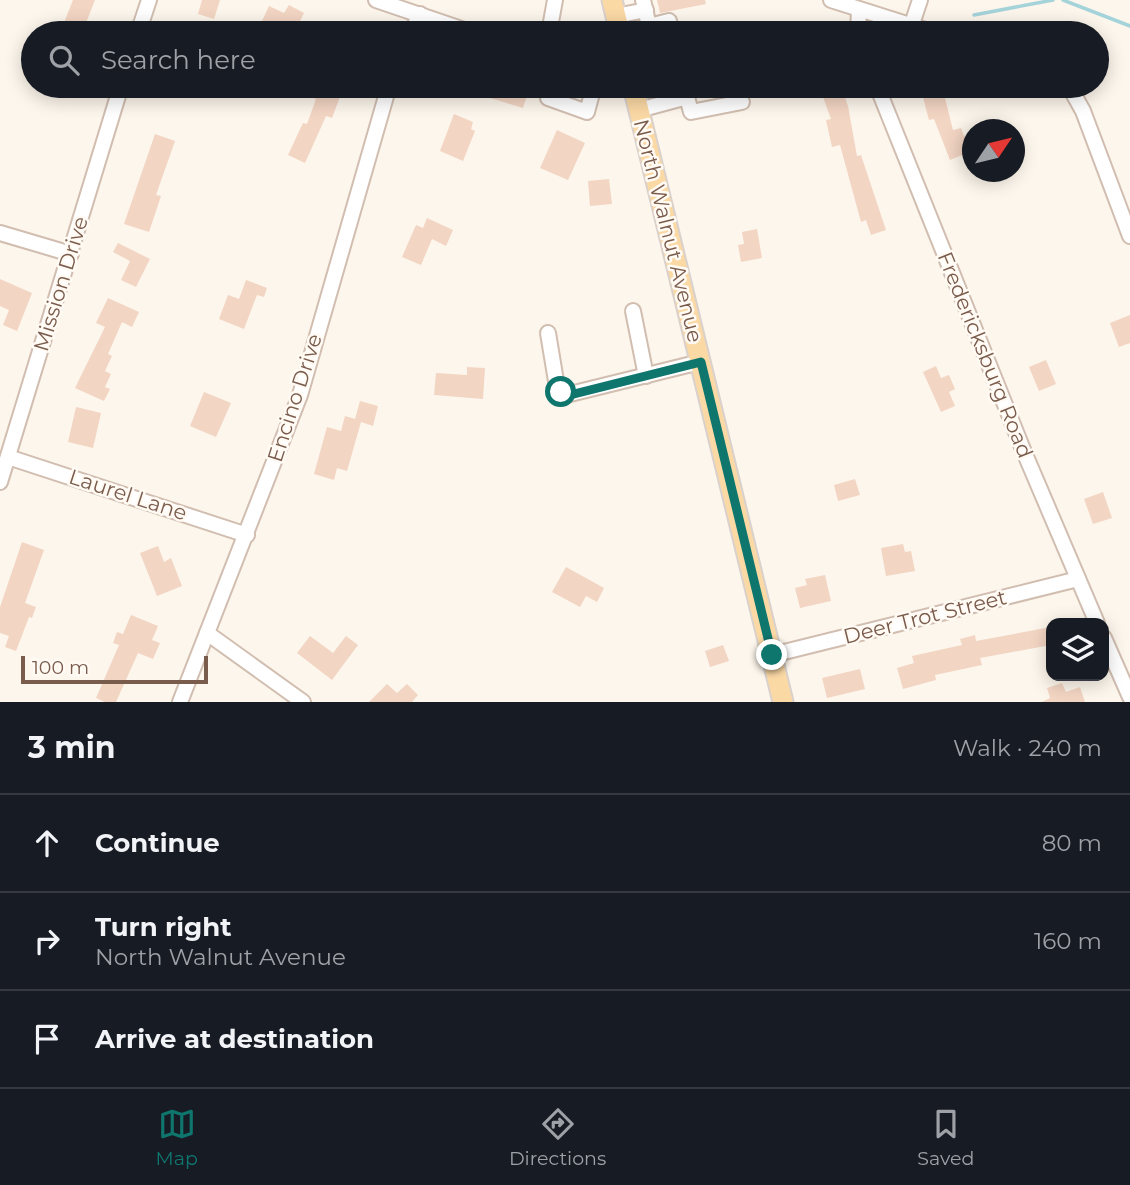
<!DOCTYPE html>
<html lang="en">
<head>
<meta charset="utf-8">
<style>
	:root { --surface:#171b24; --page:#20242c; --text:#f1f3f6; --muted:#9ea1a6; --line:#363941; --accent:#0f766e }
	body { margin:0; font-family:Montserrat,sans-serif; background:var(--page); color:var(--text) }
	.controls { position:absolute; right:21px; bottom:21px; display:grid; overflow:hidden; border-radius:14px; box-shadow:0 4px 18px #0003 }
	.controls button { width:63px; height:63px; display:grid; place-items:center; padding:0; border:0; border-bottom:2px solid var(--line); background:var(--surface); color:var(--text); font:35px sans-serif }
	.compass { position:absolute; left:962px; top:119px; width:63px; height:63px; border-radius:50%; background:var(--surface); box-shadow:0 4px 18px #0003; rotate:55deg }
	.scale { position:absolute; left:21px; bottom:18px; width:187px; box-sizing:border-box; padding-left:7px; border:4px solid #7a5c4d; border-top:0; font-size:19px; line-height:24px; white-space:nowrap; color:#7a5c4d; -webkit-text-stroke:5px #fffaf3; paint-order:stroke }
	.stop { position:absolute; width:21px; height:21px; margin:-16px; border:5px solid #0f766e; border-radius:50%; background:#fff }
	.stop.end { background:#0f766e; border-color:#fff; box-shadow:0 2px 7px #0008 }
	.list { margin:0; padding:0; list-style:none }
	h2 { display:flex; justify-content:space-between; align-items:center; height:91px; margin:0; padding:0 28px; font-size:30px }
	h2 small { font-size:23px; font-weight:400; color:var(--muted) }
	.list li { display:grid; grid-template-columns:46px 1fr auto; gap:21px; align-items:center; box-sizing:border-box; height:98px; padding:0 28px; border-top:2px solid var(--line) }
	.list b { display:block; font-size:26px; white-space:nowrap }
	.list p { margin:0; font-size:23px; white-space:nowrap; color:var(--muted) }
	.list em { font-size:23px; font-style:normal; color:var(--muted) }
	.icon { flex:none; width:38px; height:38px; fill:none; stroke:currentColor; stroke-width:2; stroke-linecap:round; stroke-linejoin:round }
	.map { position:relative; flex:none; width:1130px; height:702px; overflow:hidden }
	.search { position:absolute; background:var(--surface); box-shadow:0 4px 18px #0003; left:21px; right:21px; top:21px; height:77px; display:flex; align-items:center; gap:18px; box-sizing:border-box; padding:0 24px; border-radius:38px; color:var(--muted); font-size:26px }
	.sheet { height:385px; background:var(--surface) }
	nav { display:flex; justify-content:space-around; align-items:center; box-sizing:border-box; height:98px; border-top:2px solid var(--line); background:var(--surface); font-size:19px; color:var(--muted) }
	nav a { display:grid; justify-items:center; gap:4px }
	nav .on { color:var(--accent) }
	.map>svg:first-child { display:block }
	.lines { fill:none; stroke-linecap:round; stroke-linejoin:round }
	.stream { stroke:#a5d3da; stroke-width:3.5 }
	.building { fill:#f3d5c3 }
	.minor-casing { stroke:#d1beb0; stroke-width:18 }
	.major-casing { stroke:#dad1cd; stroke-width:23 }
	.minor { stroke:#fff; stroke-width:14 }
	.major { stroke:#fbd9a5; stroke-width:19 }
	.route { stroke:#0f766e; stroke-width:9 }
	.labels { text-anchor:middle; stroke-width:5; stroke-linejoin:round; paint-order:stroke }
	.street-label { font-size:21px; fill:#7a5c4d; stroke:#fffaf3 }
</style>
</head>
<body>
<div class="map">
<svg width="1130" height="702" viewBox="0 0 1130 702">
	<rect width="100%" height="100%" fill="#fdf6ec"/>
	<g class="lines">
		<g class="stream">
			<polyline points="1063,0 1130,26"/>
			<polyline points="974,15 1053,0"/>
		</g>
	</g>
	<g class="building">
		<polygon points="73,0 95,0 82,33 60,33"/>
		<polygon points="202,0 220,0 214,19 198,14"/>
		<polygon points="657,0 705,0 706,4 660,13"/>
		<polygon points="289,5 304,13 294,33 285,33 262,21 269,6 284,13"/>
		<polygon points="312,86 344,86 332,118 326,116 305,163 288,155 303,123 307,124 316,99 308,96"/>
		<polygon points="486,86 510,86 528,92 523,108 483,96"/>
		<polygon points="819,86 841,86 848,106 857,156 861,155 886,230 871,235 866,220 861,222 840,145 832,147 826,120 831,119"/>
		<polygon points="920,86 942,86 953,130 961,128 964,136 972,132 972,151 950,160 934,119 929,120"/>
		<polygon points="454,114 473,122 471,129 475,131 463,161 440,151"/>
		<polygon points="557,130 585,143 568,180 540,168"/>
		<polygon points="155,134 175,141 156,195 161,196 149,232 124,224"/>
		<polygon points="609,179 612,204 590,206 588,181"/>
		<polygon points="427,218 453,230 446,246 432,239 421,265 402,257 416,225 423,228"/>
		<polygon points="757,229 762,258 741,262 738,245 744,244 742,232"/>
		<polygon points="118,243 150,259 136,287 121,280 130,261 113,252"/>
		<polygon points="0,279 32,293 17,331 3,325 9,310 0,306"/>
		<polygon points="246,280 267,288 264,297 257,295 244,329 219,319 228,295 239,299"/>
		<polygon points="108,298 139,312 132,327 122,322 108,354 112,356 105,371 111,374 105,387 110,389 104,401 75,388 105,327 96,323"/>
		<polygon points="1130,315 1130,343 1119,347 1110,323"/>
		<polygon points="1046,360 1056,384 1039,391 1029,367"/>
		<polygon points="936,366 941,378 949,375 955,389 949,392 955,406 941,412 923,372"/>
		<polygon points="467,367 485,368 483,399 434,395 436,373 467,375"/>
		<polygon points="204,392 231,403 216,437 190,426"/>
		<polygon points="360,401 378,406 373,426 361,422 347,471 337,468 334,480 314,474 327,427 341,431 345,416 355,419"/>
		<polygon points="76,407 101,413 93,448 68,442"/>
		<polygon points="855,479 860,495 838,501 834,485"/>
		<polygon points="1103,492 1112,518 1093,524 1084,499"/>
		<polygon points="22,542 44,550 25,603 36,607 32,618 29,617 16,651 5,647 9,636 0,633 0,607"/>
		<polygon points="903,544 905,552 911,551 915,571 886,576 881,548"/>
		<polygon points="158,546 164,562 171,558 182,586 157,596 140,553"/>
		<polygon points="566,567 604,588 597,602 586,596 580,607 552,592"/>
		<polygon points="825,575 831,601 800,608 795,588 807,585 805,579"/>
		<polygon points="131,615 158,626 152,640 160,643 153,659 138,653 116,702 105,702 96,698 119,645 113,643 117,632 123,634"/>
		<polygon points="1051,627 1051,645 980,658 982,665 935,675 936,680 903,689 897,668 914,663 912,656 962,645 960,639 975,635 976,641"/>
		<polygon points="310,636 333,653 346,636 358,645 332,680 297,653"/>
		<polygon points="723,645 729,661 710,667 705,651"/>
		<polygon points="860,669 865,689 827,698 822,678"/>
		<polygon points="1062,683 1066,692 1080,687 1085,702 1042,702 1050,698 1047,688"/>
		<polygon points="387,684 397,693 407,684 418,695 412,702 369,702"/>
	</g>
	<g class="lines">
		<g class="minor-casing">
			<g id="minor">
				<polyline points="376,0 473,33"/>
				<polyline points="643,0 649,26 669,21 672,33"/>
				<polyline points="831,0 935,33"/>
				<polyline points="616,16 646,10"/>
				<polyline points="912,24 920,0"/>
				<polyline points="138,33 149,0"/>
				<polyline points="411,33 420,14"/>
				<polyline points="549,33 555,0"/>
				<polyline points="858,33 859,10"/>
				<polyline points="552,86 548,98 587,112 594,86"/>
				<polyline points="877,86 1022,447 1097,623"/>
				<polyline points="1069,86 1083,111 1130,236"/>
				<polyline points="639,110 687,97 691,112 742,102"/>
				<polyline points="0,233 71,254"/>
				<polyline points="633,311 646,376"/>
				<polyline points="548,333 557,387 566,395 700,362"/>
				<polyline points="8,457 247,535"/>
				<polyline points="0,482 121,86"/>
				<polyline points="207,633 303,702"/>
				<polyline points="1104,638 1130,697"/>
				<polyline points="772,655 1078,579"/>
				<polyline points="180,702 300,395 389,86"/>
			</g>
		</g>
		<g class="major-casing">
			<g id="major">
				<polyline points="612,0 620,33"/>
				<polyline points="633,86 783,702"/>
			</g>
		</g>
		<use href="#minor" class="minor"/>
		<use href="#major" class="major"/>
	</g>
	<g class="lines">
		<polyline class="route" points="561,392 566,396 701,362 772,655"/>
	</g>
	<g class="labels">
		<g class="street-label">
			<text transform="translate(668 231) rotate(76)" y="7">North Walnut Avenue</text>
			<text transform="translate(61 284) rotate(-73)" y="7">Mission Drive</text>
			<text transform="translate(985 355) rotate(68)" y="7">Fredericksburg Road</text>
			<text transform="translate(295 398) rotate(-72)" y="7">Encino Drive</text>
			<text transform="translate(128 495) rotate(18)" y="7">Laurel Lane</text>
			<text transform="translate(925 617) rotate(-14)" y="7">Deer Trot Street</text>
		</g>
	</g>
</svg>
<div class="controls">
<button><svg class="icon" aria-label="layers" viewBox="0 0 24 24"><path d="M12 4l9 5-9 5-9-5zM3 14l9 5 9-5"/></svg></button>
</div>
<svg class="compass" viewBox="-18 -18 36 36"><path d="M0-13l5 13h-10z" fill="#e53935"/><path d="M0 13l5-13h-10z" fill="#9ea1a6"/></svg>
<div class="scale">100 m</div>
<div class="stop" style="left:561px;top:392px"></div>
<div class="stop end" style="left:772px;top:655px"></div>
<div class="search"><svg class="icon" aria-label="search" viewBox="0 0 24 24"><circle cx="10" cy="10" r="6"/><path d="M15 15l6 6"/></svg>Search here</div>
</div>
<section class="sheet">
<h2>3 min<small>Walk · 240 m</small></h2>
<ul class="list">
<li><svg class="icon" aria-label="ahead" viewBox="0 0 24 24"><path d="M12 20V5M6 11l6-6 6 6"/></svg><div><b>Continue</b></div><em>80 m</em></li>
<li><svg class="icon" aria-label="right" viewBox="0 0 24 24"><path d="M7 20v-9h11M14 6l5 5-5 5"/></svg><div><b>Turn right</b><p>North Walnut Avenue</p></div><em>160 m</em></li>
<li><svg class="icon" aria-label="arrive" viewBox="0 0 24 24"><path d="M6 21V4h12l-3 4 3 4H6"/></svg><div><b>Arrive at destination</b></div></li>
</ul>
</section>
<nav>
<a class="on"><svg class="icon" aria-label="map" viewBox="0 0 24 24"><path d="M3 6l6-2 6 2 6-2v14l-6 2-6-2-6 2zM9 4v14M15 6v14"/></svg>Map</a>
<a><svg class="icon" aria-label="directions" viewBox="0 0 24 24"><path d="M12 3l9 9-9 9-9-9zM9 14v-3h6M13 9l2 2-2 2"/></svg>Directions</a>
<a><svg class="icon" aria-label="saved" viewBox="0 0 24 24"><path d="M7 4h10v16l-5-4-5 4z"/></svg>Saved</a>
</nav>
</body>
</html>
